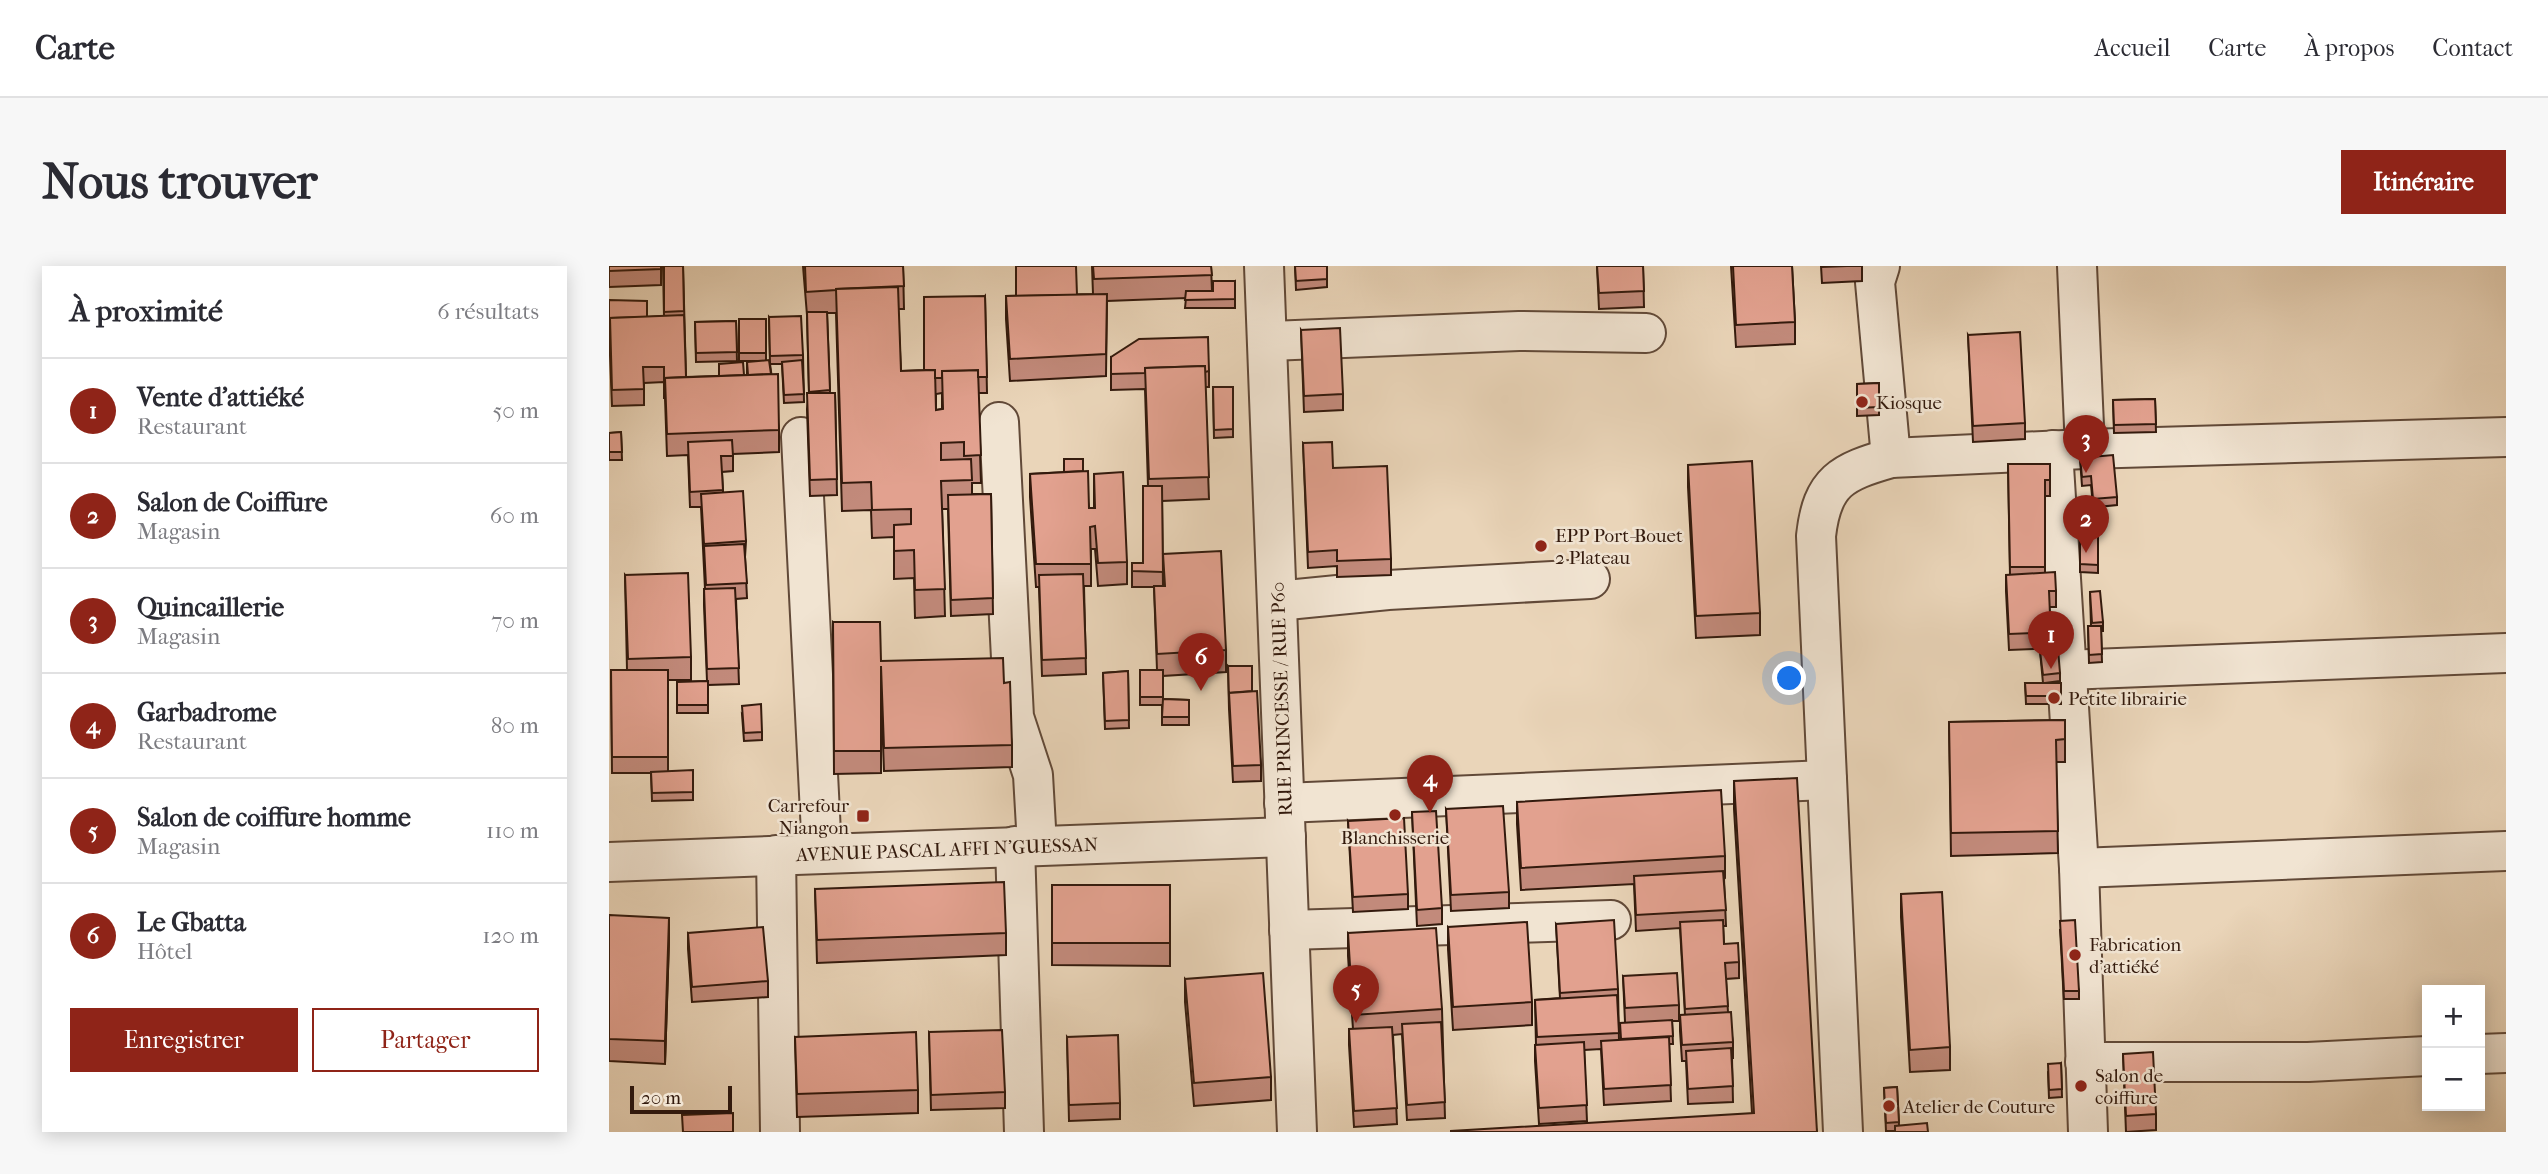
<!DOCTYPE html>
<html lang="fr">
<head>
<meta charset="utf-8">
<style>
	:root { --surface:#fff; --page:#f7f7f7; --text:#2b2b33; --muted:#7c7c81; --line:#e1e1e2; --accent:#8f2418 }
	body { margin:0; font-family:"IM FELL French Canon",serif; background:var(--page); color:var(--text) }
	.controls { position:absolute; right:21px; bottom:21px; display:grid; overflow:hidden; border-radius:0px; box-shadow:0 4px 18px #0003 }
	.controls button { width:63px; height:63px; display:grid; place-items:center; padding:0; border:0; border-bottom:2px solid var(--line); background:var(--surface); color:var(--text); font:35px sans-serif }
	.scale { position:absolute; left:21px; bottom:18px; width:102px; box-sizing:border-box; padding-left:7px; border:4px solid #331a0d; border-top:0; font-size:19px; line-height:24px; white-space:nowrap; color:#331a0d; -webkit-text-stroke:5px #f1e4d2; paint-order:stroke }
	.you { position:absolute; left:1181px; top:413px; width:24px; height:24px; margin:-18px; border:5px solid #fff; border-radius:50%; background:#1a73e8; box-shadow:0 0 0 10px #1a73e833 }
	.badge { display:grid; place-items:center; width:46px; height:46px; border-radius:50%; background:var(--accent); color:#fff; font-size:23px; font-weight:700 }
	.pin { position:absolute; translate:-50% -58px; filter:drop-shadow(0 2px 4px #0008) }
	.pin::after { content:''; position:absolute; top:37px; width:24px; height:21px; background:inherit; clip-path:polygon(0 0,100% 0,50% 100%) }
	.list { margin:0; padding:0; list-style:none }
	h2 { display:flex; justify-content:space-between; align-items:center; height:91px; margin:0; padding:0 28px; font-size:30px }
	h2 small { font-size:23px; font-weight:400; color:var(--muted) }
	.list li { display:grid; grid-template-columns:46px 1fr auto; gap:21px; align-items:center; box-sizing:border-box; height:105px; padding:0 28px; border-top:2px solid var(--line) }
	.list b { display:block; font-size:26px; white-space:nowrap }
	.list p { margin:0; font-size:23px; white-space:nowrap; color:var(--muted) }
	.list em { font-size:23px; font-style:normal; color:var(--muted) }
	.actions { display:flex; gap:14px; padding:21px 28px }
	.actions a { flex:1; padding:16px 0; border:2px solid var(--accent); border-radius:0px; text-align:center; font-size:24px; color:var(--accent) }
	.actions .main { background:var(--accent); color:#fff }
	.map { position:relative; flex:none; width:1897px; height:866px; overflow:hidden; border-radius:0px }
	header { display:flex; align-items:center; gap:42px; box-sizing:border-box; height:98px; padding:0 35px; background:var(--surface); border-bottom:2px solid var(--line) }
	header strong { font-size:33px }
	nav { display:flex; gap:38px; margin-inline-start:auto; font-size:24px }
	.intro { display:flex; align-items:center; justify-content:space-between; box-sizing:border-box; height:168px; padding:0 42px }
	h1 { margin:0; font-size:49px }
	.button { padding:18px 32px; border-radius:0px; background:var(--accent); color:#fff; font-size:24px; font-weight:700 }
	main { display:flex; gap:42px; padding:0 42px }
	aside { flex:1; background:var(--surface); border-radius:0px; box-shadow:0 4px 18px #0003 }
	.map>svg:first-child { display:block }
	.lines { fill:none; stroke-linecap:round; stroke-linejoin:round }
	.minor-casing { stroke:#614938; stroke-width:42 }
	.minor { stroke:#f1e4d2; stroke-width:38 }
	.wall { fill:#c28a7b; stroke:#331a0d; stroke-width:2; fill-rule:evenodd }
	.shaded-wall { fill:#9e7164; stroke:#331a0d; stroke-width:2 }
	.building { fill:#e2a18f; stroke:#331a0d; stroke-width:2 }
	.poi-dot { fill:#8f2418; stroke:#f1e4d2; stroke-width:2.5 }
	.labels { text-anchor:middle; stroke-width:5; stroke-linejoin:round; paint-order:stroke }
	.poi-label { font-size:19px; fill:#331a0d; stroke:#f1e4d2; text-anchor:start }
	.street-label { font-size:19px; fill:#331a0d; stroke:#f1e4d2 }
</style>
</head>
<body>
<header>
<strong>Carte</strong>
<nav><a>Accueil</a><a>Carte</a><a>À propos</a><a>Contact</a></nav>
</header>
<div class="intro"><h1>Nous trouver</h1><a class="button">Itinéraire</a></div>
<main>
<aside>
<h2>À proximité<small>6 résultats</small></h2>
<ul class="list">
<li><span class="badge">1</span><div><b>Vente d'attiéké</b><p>Restaurant</p></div><em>50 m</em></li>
<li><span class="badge">2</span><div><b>Salon de Coiffure</b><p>Magasin</p></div><em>60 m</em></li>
<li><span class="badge">3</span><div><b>Quincaillerie</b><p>Magasin</p></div><em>70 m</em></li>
<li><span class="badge">4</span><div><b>Garbadrome</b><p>Restaurant</p></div><em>80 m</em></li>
<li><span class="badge">5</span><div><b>Salon de coiffure homme</b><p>Magasin</p></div><em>110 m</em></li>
<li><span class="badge">6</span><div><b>Le Gbatta</b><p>Hôtel</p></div><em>120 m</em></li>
</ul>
<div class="actions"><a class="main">Enregistrer</a><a>Partager</a></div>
</aside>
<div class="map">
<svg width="1897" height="866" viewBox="0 0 1897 866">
	<rect width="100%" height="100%" fill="#ead5b9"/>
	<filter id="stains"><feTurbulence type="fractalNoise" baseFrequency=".00286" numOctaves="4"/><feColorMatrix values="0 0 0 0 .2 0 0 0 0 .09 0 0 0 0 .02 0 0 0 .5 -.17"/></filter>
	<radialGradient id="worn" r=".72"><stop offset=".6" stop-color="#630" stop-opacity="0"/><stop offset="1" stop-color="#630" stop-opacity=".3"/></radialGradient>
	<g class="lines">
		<g class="minor-casing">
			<g id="minor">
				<polyline points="655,0 688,866"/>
				<polyline points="1271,0 1266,16 1282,192"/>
				<polyline points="1468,0 1476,183"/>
				<polyline points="659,75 910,65 1037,67"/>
				<polyline points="390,156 405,451 424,509 428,579"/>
				<polyline points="192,171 213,587"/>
				<polyline points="1444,184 1470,602 1479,866"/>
				<polyline points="668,335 779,324 981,313"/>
				<polyline points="1456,404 1897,387"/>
				<polyline points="675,537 1218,514"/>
				<polyline points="406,580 415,866"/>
				<polyline points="167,589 171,866"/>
				<polyline points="0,596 677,571"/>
				<polyline points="1470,602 1897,585"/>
				<polyline points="680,664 1002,654"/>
				<polyline points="1871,788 1897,787"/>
				<polyline points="1476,796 1699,796 1818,790"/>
				<path d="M 1234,866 L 1207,270 C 1213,215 1233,206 1282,192 L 1476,183 L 1897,171"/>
			</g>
		</g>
		<use href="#minor" class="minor"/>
	</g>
	<g class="wall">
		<polygon points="0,0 52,0 52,19 0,21"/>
		<polygon points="54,0 74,0 77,111 138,109 138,96 151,95 130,95 130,53 157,53 157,94 161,98 160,51 194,89 195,136 175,137 173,98 161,98 170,164 170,186 124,188 124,205 113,206 114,226 137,275 136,291 138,332 127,333 130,418 99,419 99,447 68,447 68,416 98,415 95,339 95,323 96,323 92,241 81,241 79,189 58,190 56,132 55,132 55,116 35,117 35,139 3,140 0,64 0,34 38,51 55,50"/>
		<path d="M 194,0 L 294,0 L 295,43 L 289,43 L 292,105 L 315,104 L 376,30 L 378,127 L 369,127 L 372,217 L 363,217 L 363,228 L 382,228 L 384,348 L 342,350 L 339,243 L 333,243 L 336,350 L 306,352 L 305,312 L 285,313 L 285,271 L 263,272 L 262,244 L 233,245 L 227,47 L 218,47 L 221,127 L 226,127 L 228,229 L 201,230 L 198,143 L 200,127 L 198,49 ZM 333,127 L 333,143 L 327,144 L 327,128 Z"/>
		<polygon points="483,0 602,0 603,25 626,15 626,42 576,42 577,32 498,35 497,110 401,115 397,53 397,30 484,28"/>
		<polygon points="686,0 718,0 718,21 687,24"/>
		<polygon points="988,0 1034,0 1035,41 990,43"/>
		<polygon points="1122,0 1183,0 1186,56 1186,78 1127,81"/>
		<polygon points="1212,0 1253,0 1253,15 1213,17"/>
		<polygon points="127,55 128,95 87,96 86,56"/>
		<polygon points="692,64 734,128 734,144 695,146"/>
		<polygon points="1359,69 1416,157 1416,173 1364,176"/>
		<polygon points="502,91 600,105 600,121 596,121 600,233 553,235 554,320 554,288 617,384 617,406 554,410 554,433 580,434 580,459 553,459 553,439 531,439 531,404 548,404 545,321 523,321 523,297 534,297 539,220 536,123 502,124"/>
		<polygon points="1270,117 1270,149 1248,150 1248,118"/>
		<polygon points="604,121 624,121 624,171 605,172"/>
		<polygon points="1546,133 1547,166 1505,167 1504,134"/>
		<polygon points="12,166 13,194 0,194 0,167"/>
		<polygon points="694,177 724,202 782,293 782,309 728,311 728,300 699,302"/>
		<polygon points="1471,192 1508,231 1508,239 1489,241 1489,307 1471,306 1471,270 1483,271 1483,269 1470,269 1470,240 1484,240 1482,219 1473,220"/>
		<polygon points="1399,198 1441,198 1441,230 1436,230 1436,307 1447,325 1447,341 1440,341 1441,348 1449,366 1449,382 1400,384 1397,325 1397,309 1401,309"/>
		<polygon points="1079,199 1151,347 1151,369 1087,372 1079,221"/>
		<polygon points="474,205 480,242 485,242 485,208 518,296 518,318 489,320 486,283 482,283 482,320 475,320 477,408 433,410 430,321 427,321 421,231 421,208"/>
		<polygon points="16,309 82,391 82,414 59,414 59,505 84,526 84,534 43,535 42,507 3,507 2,404 18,404"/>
		<polygon points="1481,326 1494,356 1494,365 1492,365 1493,396 1480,397 1479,360 1482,360"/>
		<polygon points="224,356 272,395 395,417 403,479 403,501 275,505 272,424 272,507 225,508"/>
		<polygon points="1431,385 1451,407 1451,415 1436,417 1452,417 1452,438 1417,438 1416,417 1434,417"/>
		<polygon points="619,400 643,425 652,499 652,515 624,516 620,443"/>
		<polygon points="519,405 520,462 496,463 494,407"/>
		<polygon points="133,448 153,466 153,474 135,475"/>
		<polygon points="1456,454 1456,496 1447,496 1449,587 1342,590 1340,456"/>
		<polygon points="1125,515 1208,866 1143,847 1125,543"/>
		<polygon points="908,536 1116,590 1116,612 1115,613 1117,660 1114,660 1115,678 1130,696 1130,712 1117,713 1119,746 1124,776 1124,792 1123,792 1124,836 1079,838 1077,795 1073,795 1071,765 1071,749 1076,749 1071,662 1027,665 1025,618 912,624 908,558"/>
		<polygon points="837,543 900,626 900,642 842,645"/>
		<polygon points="803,546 833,642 833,658 808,660"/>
		<polygon points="739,555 799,628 799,643 744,646"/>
		<polygon points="443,619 561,619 561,700 443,699"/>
		<polygon points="206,623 397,667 397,689 208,697"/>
		<polygon points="1292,628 1341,781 1341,804 1301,806 1292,651"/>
		<polygon points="0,649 60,674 56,798 0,795"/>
		<polygon points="947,658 1009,723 1010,774 1012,774 1016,756 1014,710 1070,739 1070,755 1063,755 1064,778 1060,778 1062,835 995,839 992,783 975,784 978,855 930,858 926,795 926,779 927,779 926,734 951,732"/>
		<polygon points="839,661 923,736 923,759 844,764 839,683"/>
		<polygon points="1451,663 1470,725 1470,733 1455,733"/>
		<polygon points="79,667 159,715 159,731 83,736 79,683"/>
		<polygon points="739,667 833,743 836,852 798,854 793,768 784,769 788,858 745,861 740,779 740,763 744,763 739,690"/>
		<polygon points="576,713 662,811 662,834 585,840 576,736"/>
		<polygon points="320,766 396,826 396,842 322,844"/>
		<polygon points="186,771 309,824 309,847 188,851"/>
		<polygon points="458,771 511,837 511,853 460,855"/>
		<polygon points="1514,788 1547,848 1547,864 1517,866"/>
		<polygon points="1452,797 1453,831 1440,832 1439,806"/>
		<polygon points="1288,821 1290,859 1286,865 1277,865 1275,822"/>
	</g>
	<polygon class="shaded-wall" points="60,652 60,674 56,798 56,775"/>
	<g class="building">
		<polygon points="0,0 52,0 52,3 0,5"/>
		<polygon points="55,0 74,0 75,45 55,46"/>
		<polygon points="196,0 294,0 295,20 227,23 227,24 197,26"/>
		<polygon points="407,0 467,0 468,29 407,30"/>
		<polygon points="484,0 602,0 603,9 485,13"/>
		<polygon points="686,0 718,0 718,13 687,15"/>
		<polygon points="988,0 1034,0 1035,25 990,27"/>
		<polygon points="1124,0 1183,0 1186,56 1127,59"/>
		<polygon points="1213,0 1238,0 1213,1"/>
		<polygon points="604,15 626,15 626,33 576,34 577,25 604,25"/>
		<polygon points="289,21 292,105 326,104 327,144 334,143 333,105 369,104 372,189 355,190 355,176 332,177 332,194 362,193 363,214 332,215 336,323 306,324 305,284 285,285 285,259 302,258 302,243 263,244 262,216 233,217 227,23"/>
		<polygon points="498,28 497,88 401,93 397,30"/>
		<polygon points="376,30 378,111 369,111 369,104 333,105 333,112 326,112 326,104 315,104 315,31"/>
		<polygon points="0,34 38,35 38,51 1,52 1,56 0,56"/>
		<polygon points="198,46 218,46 221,124 200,126"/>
		<polygon points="75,49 77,111 56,112 56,116 55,117 55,101 34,101 35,123 3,124 1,52"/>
		<polygon points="192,50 194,89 161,90 160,51"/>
		<rect x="130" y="53" width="27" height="34"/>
		<polygon points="127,55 128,86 87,87 86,56"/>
		<polygon points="731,62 734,128 695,130 692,64"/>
		<polygon points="1411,66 1416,157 1364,160 1359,69"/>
		<polygon points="599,71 600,105 596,106 596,100 536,102 536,107 502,108 502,91 530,73"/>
		<polygon points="160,94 162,108 139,109 138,96"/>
		<polygon points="193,94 195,128 175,129 173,96"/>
		<polygon points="134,96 135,109 110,110 110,98"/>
		<polygon points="596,100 600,211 540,213 536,102"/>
		<polygon points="169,108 170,164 58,168 56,112"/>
		<polygon points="1270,117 1270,141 1248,142 1248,118"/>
		<polygon points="604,121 624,121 624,163 605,164"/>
		<polygon points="198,127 226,127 228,213 201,214"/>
		<polygon points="1546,133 1547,158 1505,159 1504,134"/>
		<polygon points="12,166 13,186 0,186 0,167"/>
		<polygon points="123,174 124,190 112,190 114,224 81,226 79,176"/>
		<polygon points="723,176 724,202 778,200 782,293 728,295 728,284 699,286 694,177"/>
		<polygon points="1504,189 1508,231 1484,233 1482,210 1473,211 1471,192"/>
		<polygon points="455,193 474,193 474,205 455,206"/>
		<polygon points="1143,195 1151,347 1087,350 1079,199"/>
		<polygon points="1399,198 1441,198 1441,214 1436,214 1436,301 1401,301"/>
		<polygon points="479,205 480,242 486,242 485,208 514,206 518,296 489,297 486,260 481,261 482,298 427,298 421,208"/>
		<polygon points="534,220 553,220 554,306 523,305 523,297 534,297"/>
		<polygon points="134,225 137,275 95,278 92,228"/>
		<polygon points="382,228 384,332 342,334 339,229"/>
		<polygon points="1470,240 1489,240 1490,266 1484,266 1483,261 1470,261"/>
		<polygon points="1471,270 1489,271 1489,299 1471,298"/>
		<polygon points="135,278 138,317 97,319 95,280"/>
		<polygon points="612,285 617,384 548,388 545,320 556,320 554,288"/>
		<polygon points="1446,306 1447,325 1440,325 1441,348 1448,348 1449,366 1400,368 1397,309"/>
		<polygon points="79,307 82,391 19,393 16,309"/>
		<polygon points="474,308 477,392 433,394 430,309"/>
		<polygon points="126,322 130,402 98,403 95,323"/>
		<polygon points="1491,325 1494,356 1483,357 1481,326"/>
		<polygon points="224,356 271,356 272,395 394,392 395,417 401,416 403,479 275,482 272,400 272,485 225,485"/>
		<polygon points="1479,360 1492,360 1493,388 1480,389"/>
		<polygon points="1449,383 1451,407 1434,409 1431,385"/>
		<polygon points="619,400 643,400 643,425 620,427 620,431"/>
		<polygon points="2,404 59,404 59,491 3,491"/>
		<rect x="531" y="404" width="23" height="27"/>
		<polygon points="519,405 520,454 496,455 494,407"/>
		<polygon points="99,415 99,439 68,439 68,416"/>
		<polygon points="1416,417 1452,417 1452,430 1417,430"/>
		<polygon points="648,425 652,499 624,500 620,427"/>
		<polygon points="554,433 580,434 580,451 553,451"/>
		<polygon points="152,438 153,466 135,467 133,440"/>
		<polygon points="1456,454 1456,473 1447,474 1449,565 1342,567 1340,456"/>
		<polygon points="84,504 84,526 43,527 42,506"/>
		<polygon points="1188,512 1208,866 842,866 842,865 1145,847 1125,515"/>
		<polygon points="1112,524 1116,590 912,602 908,536"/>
		<polygon points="894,540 900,626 842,629 837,543"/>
		<polygon points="827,545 833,642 808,644 803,546"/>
		<polygon points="795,552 799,628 744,631 739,555"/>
		<polygon points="1114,605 1117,644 1027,649 1025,610"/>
		<polygon points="395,616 397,667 208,674 206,623"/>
		<rect x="443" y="619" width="118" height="58"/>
		<polygon points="1333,626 1341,781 1301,784 1292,628"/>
		<polygon points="0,649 60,652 56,775 0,773"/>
		<polygon points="1005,654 1009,723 951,727 947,658"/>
		<polygon points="1114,654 1115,678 1129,677 1130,696 1116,697 1119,740 1076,743 1071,656"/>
		<polygon points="1466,654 1470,725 1455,725 1451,655"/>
		<polygon points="918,656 923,736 844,741 839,661"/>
		<polygon points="154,661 159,715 83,721 79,667"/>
		<polygon points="827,662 833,743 744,749 739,667"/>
		<polygon points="654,707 662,811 585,817 576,713"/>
		<polygon points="1068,707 1070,739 1016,742 1014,710"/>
		<polygon points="1008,729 1010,767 928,771 926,734"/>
		<polygon points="1122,746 1124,776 1073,779 1071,749"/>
		<polygon points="1063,754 1064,770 1012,773 1011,757"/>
		<polygon points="832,756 836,836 798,839 793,758"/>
		<polygon points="783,761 788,842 745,845 740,763"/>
		<polygon points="393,764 396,826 322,829 320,766"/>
		<polygon points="307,766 309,824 188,828 186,771"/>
		<polygon points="509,769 511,837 460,839 458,771"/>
		<polygon points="1060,771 1062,819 995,823 992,775"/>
		<polygon points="975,776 978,839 930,842 926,779"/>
		<polygon points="1122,782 1124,820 1079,823 1077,785"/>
		<polygon points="1544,786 1547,848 1517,850 1514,788"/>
		<polygon points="1452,797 1453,823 1440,824 1439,798"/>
		<polygon points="1288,821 1290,856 1277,857 1275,822"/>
		<polygon points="124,847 124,866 74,866 73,849"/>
		<polygon points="1318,857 1319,866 1286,866 1286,860"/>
	</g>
	<g class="poi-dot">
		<circle cx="1253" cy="136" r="7"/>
		<circle cx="932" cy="280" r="7"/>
		<circle cx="1445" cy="432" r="7"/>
		<circle cx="786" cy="549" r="7"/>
		<rect x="247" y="543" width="14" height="14" rx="3.5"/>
		<circle cx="1466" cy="689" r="7"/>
		<circle cx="1472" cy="820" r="7"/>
		<circle cx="1280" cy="840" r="7"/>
	</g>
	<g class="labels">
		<g class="poi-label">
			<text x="1267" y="143">Kiosque</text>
			<text x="946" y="276">EPP Port-Bouet<tspan x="946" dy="22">2 Plateau</tspan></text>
			<text x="1459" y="439">Petite librairie</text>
			<text x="240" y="546" text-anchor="end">Carrefour<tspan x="240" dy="22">Niangon</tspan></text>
			<text x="786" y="578" text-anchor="middle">Blanchisserie</text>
			<text x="1480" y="685">Fabrication<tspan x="1480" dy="22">d'attiéké</tspan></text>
			<text x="1486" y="816">Salon de<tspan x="1486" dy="22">coiffure</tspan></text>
			<text x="1294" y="847">Atelier de Couture</text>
		</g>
		<g class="street-label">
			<text transform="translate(672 433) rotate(-92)" y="7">RUE PRINCESSE / RUE P60</text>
			<text transform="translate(338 583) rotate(-2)" y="7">AVENUE PASCAL AFFI N'GUESSAN</text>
		</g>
	</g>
	<rect width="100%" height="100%" filter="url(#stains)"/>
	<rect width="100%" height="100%" fill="url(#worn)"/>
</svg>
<div class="controls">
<button>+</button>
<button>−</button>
</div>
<div class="scale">20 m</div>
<div class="you"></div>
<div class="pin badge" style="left:1442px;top:403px">1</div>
<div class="pin badge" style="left:1477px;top:287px">2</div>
<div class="pin badge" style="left:1477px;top:207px">3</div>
<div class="pin badge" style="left:821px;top:547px">4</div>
<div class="pin badge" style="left:747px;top:757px">5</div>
<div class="pin badge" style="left:592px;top:425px">6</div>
</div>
</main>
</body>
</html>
